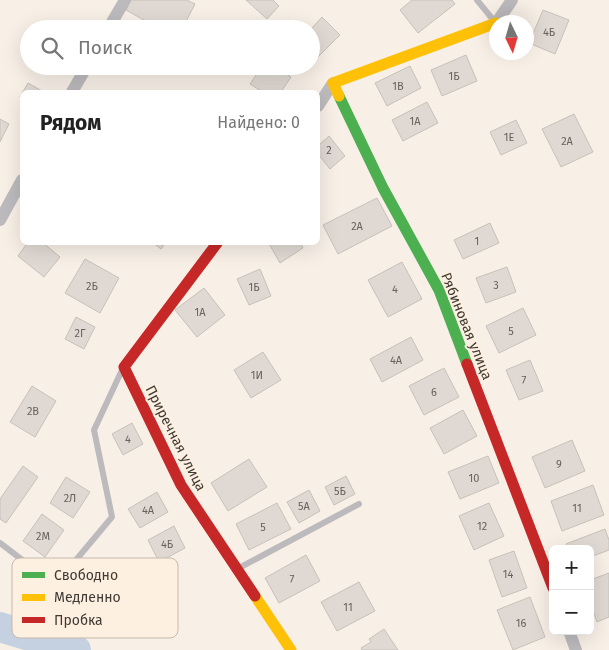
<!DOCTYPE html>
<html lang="ru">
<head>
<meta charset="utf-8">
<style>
	:root { --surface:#fff; --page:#f2f2f2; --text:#222; --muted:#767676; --line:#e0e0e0 }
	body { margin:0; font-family:"Fira Sans",sans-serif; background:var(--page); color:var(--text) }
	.controls { position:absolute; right:15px; bottom:15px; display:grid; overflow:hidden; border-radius:8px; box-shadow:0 5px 20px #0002 }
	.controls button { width:45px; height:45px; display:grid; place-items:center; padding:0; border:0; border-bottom:1px solid var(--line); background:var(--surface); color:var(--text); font:25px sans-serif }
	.compass { position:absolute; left:489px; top:15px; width:45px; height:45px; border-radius:50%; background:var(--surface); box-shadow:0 5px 20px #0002; rotate:175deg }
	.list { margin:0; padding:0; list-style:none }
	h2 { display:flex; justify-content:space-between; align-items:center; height:65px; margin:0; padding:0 20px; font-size:21px }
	h2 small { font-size:16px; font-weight:400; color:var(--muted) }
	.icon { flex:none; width:28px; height:28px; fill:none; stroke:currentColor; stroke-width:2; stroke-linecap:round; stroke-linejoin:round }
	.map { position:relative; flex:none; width:609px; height:650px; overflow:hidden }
	.search { position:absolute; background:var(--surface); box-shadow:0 5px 20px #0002; left:20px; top:20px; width:300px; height:55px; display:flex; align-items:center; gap:12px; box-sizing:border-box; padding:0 18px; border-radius:28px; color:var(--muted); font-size:19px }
	.panel { position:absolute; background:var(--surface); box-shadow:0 5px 20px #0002; left:20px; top:90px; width:300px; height:155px; border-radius:8px }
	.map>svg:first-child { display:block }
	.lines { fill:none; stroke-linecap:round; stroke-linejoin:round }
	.river { stroke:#c5d0e1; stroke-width:30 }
	.building { fill:#e0d9d3; stroke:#c7c1ba }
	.lane { stroke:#bcbabc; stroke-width:6 }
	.street { stroke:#bcbabc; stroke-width:12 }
	.fast { stroke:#4caf50; stroke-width:11 }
	.slow { stroke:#ffc107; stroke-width:11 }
	.jam { stroke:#c62828; stroke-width:11 }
	.labels { text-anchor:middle; stroke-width:4; stroke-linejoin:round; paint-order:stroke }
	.number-label { font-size:11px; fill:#67625c }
	.street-label { font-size:14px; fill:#3f3a34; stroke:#fef0e1 }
	.key { fill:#fef0e1; stroke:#c5b9ad; stroke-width:1 }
	.key-label { font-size:14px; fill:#3f3a34 }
</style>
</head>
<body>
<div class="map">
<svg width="609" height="650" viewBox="0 0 609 650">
	<rect width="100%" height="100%" fill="#f8f0e7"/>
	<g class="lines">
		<polyline class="river" points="0,627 76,650"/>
	</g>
	<g class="building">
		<polygon points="131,0 187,0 195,4 182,29 160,29 126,10"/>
		<polygon points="246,0 273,0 279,6 267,19"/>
		<polygon points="412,0 452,0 455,4 418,33 400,10"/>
		<polygon points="543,10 569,20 555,54 529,43"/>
		<polygon points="322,17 340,35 314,61 311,59 311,29"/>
		<polygon points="38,24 47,29 35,29"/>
		<polygon points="466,55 477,81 442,96 431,70"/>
		<polygon points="262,66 274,66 291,77 281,92 263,92 250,84"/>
		<polygon points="410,66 421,88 387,106 375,83"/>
		<polygon points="28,83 42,91 22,92 22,98 20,97"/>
		<polygon points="427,102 438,123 403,141 392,120"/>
		<polygon points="574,114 593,152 561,167 542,129"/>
		<polygon points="0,119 9,124 0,142"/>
		<polygon points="516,120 527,143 501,155 490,132"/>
		<polygon points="329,136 345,156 330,169 318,154 318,146"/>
		<polygon points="377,198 392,226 338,254 323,225"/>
		<polygon points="490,223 499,243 463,259 454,240"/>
		<polygon points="28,242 42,242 60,257 44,277 18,256"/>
		<polygon points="152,242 166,242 161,249"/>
		<polygon points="268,242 300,242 303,248 280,263"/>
		<polygon points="85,259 119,278 100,313 65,293"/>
		<polygon points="402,262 422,299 388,317 368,280"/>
		<polygon points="507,267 516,292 486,303 476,278"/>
		<polygon points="260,269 271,296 249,305 237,279"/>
		<polygon points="204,288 225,315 197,337 175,310"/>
		<polygon points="523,308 536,335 499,353 486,326"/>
		<polygon points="76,317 95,327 84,349 65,339"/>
		<polygon points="411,337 423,360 382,382 370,359"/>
		<polygon points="263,352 281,380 251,398 234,370"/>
		<polygon points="530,360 543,391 519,400 506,370"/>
		<polygon points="444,368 459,397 424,415 409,386"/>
		<polygon points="32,386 56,401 35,437 10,422"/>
		<polygon points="463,410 477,436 444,454 430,428"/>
		<polygon points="132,423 143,444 123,455 112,434"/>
		<polygon points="572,440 585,471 545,488 532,457"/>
		<polygon points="488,456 499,483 460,499 448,472"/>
		<polygon points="249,459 267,487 228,511 211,483"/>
		<polygon points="23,466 38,477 6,523 0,519 0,499"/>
		<polygon points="346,476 355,494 334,505 325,487"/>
		<polygon points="66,477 90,492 73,518 50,503"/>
		<polygon points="593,485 604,515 562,531 551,501"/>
		<polygon points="309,490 320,511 299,523 287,502"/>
		<polygon points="157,492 168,512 140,528 128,509"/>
		<polygon points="277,503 291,529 249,550 236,524"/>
		<polygon points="489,503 504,536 474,550 459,516"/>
		<polygon points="42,514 64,530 45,557 23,541"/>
		<polygon points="174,526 185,548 159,562 148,540"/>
		<polygon points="605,529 609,540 609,550 590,557 590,549 568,549 566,544"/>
		<polygon points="514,551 527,588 502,597 489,560"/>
		<polygon points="306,555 320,581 279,603 265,578"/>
		<polygon points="609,573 609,617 597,622 590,602 590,580"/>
		<polygon points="359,582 375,611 337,631 321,602"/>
		<polygon points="530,597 545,637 513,650 497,610"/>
		<polygon points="384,629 398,650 362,650 361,648 371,642 369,639"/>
	</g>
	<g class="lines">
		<g class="lane">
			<polyline points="477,0 495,22"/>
			<polyline points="0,543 55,585 112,517 94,430 122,370"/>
			<polyline points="239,568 359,504"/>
		</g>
		<g class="street">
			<polyline points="497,22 512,0"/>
			<polyline points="108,29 125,0"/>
			<polyline points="72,92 87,66"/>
			<polyline points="318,106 333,83"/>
			<polyline points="0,220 22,180"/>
			<polyline points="569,631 576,650"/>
		</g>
		<polyline class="fast" points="339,96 383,188 439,290 467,364"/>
		<g class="slow">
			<polyline points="339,96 333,83 496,23"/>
			<polyline points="255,596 291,650"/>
		</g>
		<g class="jam">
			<polyline points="218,242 124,367 181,485 255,596"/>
			<polyline points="467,364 553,588"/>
		</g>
	</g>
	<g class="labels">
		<g class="number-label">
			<text x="549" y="36">4Б</text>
			<text x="454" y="80">1Б</text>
			<text x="398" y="90">1В</text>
			<text x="415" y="125">1А</text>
			<text x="509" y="141">1Е</text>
			<text x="567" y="145">2А</text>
			<text x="329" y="154">2</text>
			<text x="357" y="230">2А</text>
			<text x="477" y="245">1</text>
			<text x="496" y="289">3</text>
			<text x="92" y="290">2Б</text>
			<text x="254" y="291">1Б</text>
			<text x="395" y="293">4</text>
			<text x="200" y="316">1А</text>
			<text x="511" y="335">5</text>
			<text x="80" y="337">2Г</text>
			<text x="396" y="364">4А</text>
			<text x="257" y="379">1И</text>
			<text x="524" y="384">7</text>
			<text x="434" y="396">6</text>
			<text x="33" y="415">2В</text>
			<text x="128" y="443">4</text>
			<text x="559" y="468">9</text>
			<text x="474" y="482">10</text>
			<text x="340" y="495">5Б</text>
			<text x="70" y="502">2Л</text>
			<text x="304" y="510">5А</text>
			<text x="577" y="512">11</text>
			<text x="148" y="514">4А</text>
			<text x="482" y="530">12</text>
			<text x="263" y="531">5</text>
			<text x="43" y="540">2М</text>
			<text x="167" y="548">4Б</text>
			<text x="508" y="578">14</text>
			<text x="292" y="583">7</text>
			<text x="348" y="611">11</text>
			<text x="521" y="627">16</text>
		</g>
		<g class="street-label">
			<text transform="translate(467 326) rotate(68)" y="5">Рябиновая улица</text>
			<text transform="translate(176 438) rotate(63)" y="5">Приречная улица</text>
		</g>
	</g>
	<rect x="12" y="558" width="166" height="80" rx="8" class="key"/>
	<rect x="22" y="572" width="23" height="6" fill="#4caf50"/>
	<rect x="22" y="594" width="23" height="7" fill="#ffc107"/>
	<rect x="22" y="617" width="23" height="6" fill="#c62828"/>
	<g class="key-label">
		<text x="54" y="580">Свободно</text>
		<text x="54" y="602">Медленно</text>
		<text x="54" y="625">Пробка</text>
	</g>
</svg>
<div class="controls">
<button>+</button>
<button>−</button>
</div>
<svg class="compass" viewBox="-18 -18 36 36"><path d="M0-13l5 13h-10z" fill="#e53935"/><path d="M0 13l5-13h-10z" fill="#767676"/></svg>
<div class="search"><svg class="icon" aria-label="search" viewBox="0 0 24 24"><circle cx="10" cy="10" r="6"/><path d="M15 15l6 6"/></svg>Поиск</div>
<section class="panel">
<h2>Рядом<small>Найдено: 0</small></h2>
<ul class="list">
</ul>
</section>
</div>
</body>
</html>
